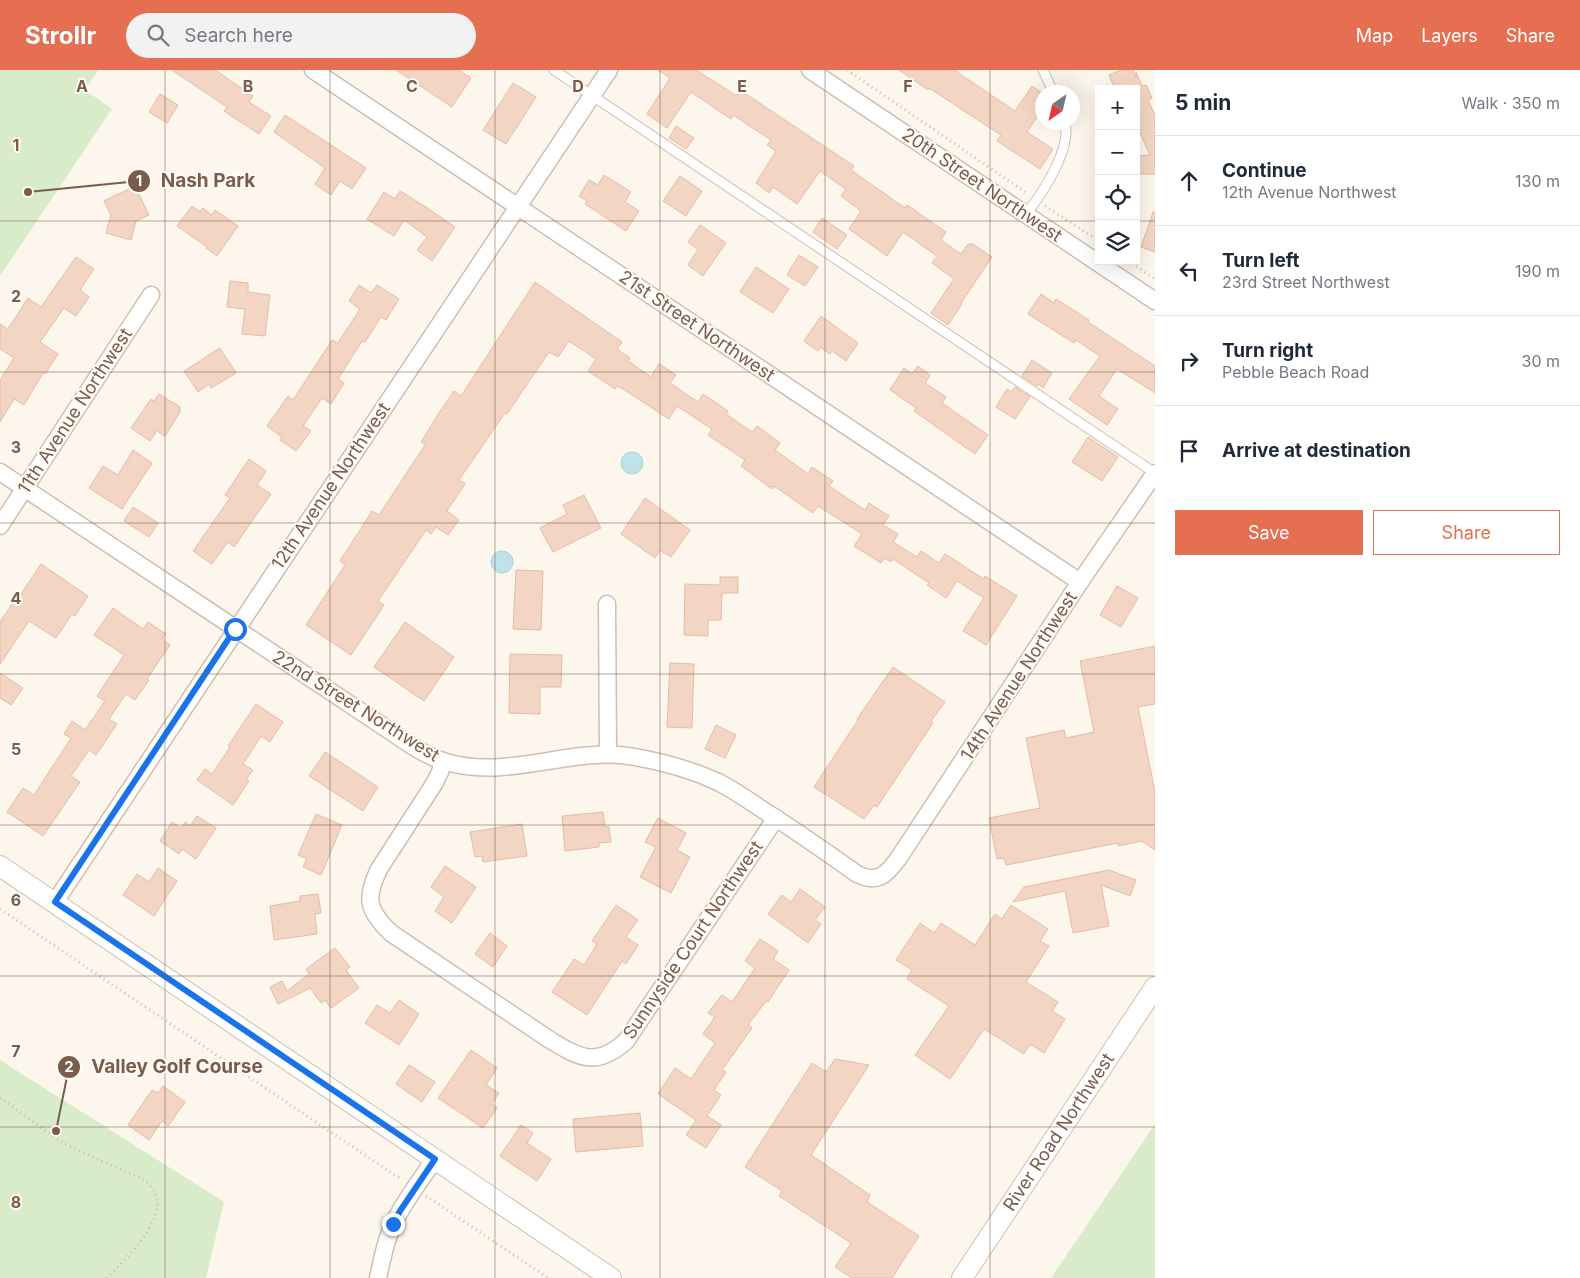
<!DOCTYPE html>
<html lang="en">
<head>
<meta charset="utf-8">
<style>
	:root { --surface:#fff; --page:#f2f2f3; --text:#1f2937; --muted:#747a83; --line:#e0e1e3; --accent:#e76f51 }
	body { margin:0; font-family:Inter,sans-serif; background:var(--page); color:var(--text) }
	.controls { position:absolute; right:15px; top:15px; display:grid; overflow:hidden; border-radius:0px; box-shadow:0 5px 20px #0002 }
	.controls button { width:45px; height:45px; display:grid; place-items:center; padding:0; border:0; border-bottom:1px solid var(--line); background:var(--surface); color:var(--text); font:25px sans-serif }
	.compass { position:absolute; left:1035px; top:15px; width:45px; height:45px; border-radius:50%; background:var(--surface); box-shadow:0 5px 20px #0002; rotate:214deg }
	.stop { position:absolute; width:15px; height:15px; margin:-11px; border:4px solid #1a73e8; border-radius:50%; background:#fff }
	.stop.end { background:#1a73e8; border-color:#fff; box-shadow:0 1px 5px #0008 }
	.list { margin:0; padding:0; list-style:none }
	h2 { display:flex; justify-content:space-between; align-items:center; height:65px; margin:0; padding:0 20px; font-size:21px }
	h2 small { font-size:16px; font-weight:400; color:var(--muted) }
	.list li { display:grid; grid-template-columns:32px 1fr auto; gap:15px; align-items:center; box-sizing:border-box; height:90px; padding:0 20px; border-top:1px solid var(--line) }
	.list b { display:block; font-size:19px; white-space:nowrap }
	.list p { margin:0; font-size:16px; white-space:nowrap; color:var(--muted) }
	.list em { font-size:16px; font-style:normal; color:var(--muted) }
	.actions { display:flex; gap:10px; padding:15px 20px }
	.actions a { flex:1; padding:11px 0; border:1px solid var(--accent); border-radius:0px; text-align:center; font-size:18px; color:var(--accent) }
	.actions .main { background:var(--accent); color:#fff }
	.icon { flex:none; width:28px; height:28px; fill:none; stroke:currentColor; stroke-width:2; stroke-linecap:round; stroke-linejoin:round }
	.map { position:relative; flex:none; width:1155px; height:1208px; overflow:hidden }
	header { display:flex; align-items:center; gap:30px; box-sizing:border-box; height:70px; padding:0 25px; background:var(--accent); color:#fff }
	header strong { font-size:24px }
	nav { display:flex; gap:28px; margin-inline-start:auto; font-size:18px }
	.search { width:350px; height:45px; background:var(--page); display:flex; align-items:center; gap:12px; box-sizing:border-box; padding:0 18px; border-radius:28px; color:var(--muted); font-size:19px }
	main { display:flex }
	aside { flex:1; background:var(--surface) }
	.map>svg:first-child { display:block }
	.green { fill:#d8ecc9 }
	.water { fill:#bfe3e8; stroke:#a5d3da }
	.building { fill:#f3d5c3; stroke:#e6bba3 }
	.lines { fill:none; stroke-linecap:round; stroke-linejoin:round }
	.service-casing { stroke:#d1beb0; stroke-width:11 }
	.minor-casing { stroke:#d1beb0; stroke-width:19 }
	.tertiary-casing { stroke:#d1beb0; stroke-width:22 }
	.path { stroke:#d9b8a5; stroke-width:3; stroke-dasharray:1 4; stroke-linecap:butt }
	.service { stroke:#fff; stroke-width:9 }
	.minor { stroke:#fff; stroke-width:16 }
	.tertiary { stroke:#fff; stroke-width:20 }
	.route { stroke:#1a73e8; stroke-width:6 }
	.grid { fill:none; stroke:#7a5c4d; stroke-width:1; stroke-opacity:0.55 }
	.labels { text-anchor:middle; stroke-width:4; stroke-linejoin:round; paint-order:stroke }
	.street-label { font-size:18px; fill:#7a5c4d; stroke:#fffaf3 }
	.grid-label { font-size:16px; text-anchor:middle; font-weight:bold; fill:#7a5c4d; stroke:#fffaf3; stroke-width:4; stroke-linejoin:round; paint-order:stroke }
	.leader { fill:none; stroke:#7a5c4d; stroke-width:2 }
	.callout-dot { fill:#7a5c4d; stroke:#fffaf3; stroke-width:2 }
	.mark-label { font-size:15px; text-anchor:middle; font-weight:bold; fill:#fff }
	.callout-label { font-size:19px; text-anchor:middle; font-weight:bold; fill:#7a5c4d; stroke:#fffaf3; stroke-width:4; stroke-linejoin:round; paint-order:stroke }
</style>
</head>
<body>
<header>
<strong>Strollr</strong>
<div class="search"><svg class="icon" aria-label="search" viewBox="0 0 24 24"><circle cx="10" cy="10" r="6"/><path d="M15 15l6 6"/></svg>Search here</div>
<nav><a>Map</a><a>Layers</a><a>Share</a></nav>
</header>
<main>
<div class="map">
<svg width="1155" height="1208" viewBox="0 0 1155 1208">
	<rect width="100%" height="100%" fill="#fdf6ec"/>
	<g class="green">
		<polygon points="0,0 98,0 85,20 112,39 0,206"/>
		<polygon points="0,990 224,1132 206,1208 0,1208"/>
		<polygon points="1155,1054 1155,1208 1051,1208"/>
	</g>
	<g class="water">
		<circle cx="632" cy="393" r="11"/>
		<circle cx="502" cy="492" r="11"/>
	</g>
	<g class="building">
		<polygon points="172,0 215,0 253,26 249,32 271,46 259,64 224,41 227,37"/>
		<polygon points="396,0 459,0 471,8 452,37"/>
		<polygon points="658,0 696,0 737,26 740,20 854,96 851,100 905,138 907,135 946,162 941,170 961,184 968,174 973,174 992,187 961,233 962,234 948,255 931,243 954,209 932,193 937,186 903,162 887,186 849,159 861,141 841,126 846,119 820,101 797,134 773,117 769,123 756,113 776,81 767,75 771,70 733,45 731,49 691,22 667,58 647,44 670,8"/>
		<polygon points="899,0 954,0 1015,41 1032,16 1042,23 1042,39 1027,62 1053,79 1040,99 997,71 1001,65 929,18 928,20"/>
		<polygon points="1121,0 1133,0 1136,8 1136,2 1142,16 1146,15 1152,28 1148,30 1155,45 1155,104 1136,104 1136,86 1150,85 1136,54 1136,19 1115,19 1109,5"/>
		<polygon points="513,13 536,27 506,74 483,60"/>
		<polygon points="160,24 178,35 167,53 149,42"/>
		<polygon points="285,45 366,98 352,119 340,111 331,125 315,114 325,98 274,62"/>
		<polygon points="676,56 694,68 686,79 669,68"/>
		<polygon points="604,105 631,122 625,132 639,141 626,161 585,134 587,131 579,126 589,110 598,115"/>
		<polygon points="680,106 702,121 686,146 663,131"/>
		<polygon points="135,116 149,145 136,151 131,170 106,163 111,145 104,131"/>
		<polygon points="400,121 426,137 455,157 432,191 417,180 427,167 404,150 394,166 367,149 384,122 395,129"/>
		<polygon points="192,136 200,142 203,138 212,145 215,140 238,156 217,186 206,178 207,177 177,156"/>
		<polygon points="1153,142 1155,142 1155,182 1141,177"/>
		<polygon points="822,148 847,165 837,179 813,162"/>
		<polygon points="700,155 726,173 703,206 688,195 698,179 688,172"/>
		<polygon points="799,185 818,197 805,216 787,205"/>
		<polygon points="76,187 94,199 80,220 89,227 76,246 64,238 40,272 58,284 45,304 43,303 24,335 14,329 0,352 0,310 14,288 0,279 0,254 8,259 28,228 41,237"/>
		<polygon points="756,197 789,219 773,243 740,222"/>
		<polygon points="230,211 248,213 248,222 270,225 265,266 242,264 245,239 227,237"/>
		<polygon points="535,212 622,272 617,279 630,288 628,291 651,307 659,294 676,305 670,313 698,332 703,324 728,341 726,344 752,362 757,356 780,373 775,380 808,404 812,397 833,411 829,416 865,440 869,433 889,446 883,455 898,464 893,472 917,487 921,481 939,493 945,484 984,509 985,506 1017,526 986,575 963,561 984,528 957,511 946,528 927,515 929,513 893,489 891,492 884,488 881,493 854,476 862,464 818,436 813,443 774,416 772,419 741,396 745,390 708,365 712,359 677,336 669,349 623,319 617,316 615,319 588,301 596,289 569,271 558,287 549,282 507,344 505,343 459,410 465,414 447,441 459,450 448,465 436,457 431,464 426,460 378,531 384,535 351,585 306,555 345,495 340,491 360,460 372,441 379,445 425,375 421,372 441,340 454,321 461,326"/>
		<polygon points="359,215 371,223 377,215 399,229 386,250 381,247 365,272 362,271 338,309 344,313 331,334 322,328 303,356 311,361 296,381 280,370 282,367 267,356 288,326 293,330 332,270 338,273 360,239 349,231"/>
		<polygon points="1041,224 1054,233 1056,229 1089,250 1088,252 1155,296 1155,323 1117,299 1099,326 1118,339 1107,355 1069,329 1100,286 1076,270 1074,273 1028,244"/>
		<polygon points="821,246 858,273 846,291 832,281 830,284 820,277 818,281 804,271"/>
		<polygon points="220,278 236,303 211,318 209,314 198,322 184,301"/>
		<polygon points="1032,290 1052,303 1043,318 1038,314 1037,316 1022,306"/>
		<polygon points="918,296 930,305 925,313 946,327 942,333 988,365 975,384 914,341 916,338 890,320 904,298 912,304"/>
		<polygon points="1015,317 1030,327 1015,349 996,337 1007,319 1012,322"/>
		<polygon points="159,324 180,337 180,342 165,366 157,361 150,371 131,358 151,329 154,331"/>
		<polygon points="1088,367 1118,387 1102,411 1072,392"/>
		<polygon points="133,380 152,393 122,439 89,418 103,396 118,405"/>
		<polygon points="249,389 266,401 257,415 271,424 234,477 228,472 212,494 193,481 230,428 225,425"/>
		<polygon points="584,425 601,458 553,482 540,458 567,444 563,435"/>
		<polygon points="645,428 690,460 671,487 660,480 655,488 621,464"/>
		<polygon points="133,437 158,453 149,467 124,451"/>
		<polygon points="41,494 88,526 75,546 72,544 56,568 29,551 0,594 0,552 14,531 16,532"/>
		<polygon points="516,500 543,501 541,560 513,559"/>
		<polygon points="720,507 738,507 738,523 722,523 721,550 708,550 708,566 684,565 685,514 720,515"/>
		<polygon points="1117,516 1138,528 1121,557 1100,545"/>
		<polygon points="113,538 143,559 148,552 166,564 162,569 170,575 147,609 149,610 135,630 126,624 109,649 117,654 96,685 89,680 71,706 80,712 43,766 7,742 23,718 34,725 71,668 64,664 72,651 85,660 105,631 97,626 124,585 94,565"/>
		<polygon points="405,552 454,587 424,631 374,597"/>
		<polygon points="1155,576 1155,634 1138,637 1155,722 1155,780 1142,771 1118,776 1118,773 1006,795 1004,788 997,789 989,748 1040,738 1026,668 1064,660 1066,668 1094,662 1080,591"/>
		<polygon points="510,584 562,585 561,617 540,617 540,644 509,643"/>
		<polygon points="670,593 694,594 692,658 667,657"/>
		<polygon points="893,597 945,632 931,651 933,653 877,737 874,735 864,749 814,717 858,650 857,649"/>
		<polygon points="0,603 23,618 11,635 0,628"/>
		<polygon points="256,634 283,652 270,672 261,666 243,694 253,700 246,709 249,711 233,735 197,710 205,699 212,704 230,677 228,676"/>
		<polygon points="716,655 736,665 725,688 705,679"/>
		<polygon points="325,682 378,717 363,741 309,706"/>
		<polygon points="603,742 605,757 609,757 611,772 599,773 599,777 565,781 562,746"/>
		<polygon points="316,744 342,755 321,805 303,797 307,789 298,785"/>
		<polygon points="197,746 216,758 196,789 182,779 179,784 160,771 172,752 181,758 185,752 190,756"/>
		<polygon points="658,748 686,763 677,780 690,787 671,823 640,807 656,777 645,772"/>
		<polygon points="522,754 527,786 483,792 482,786 475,787 470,762"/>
		<polygon points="445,796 476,817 452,853 435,841 444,827 431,817"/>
		<polygon points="158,798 177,811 154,846 123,825 137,804 149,812"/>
		<polygon points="1109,800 1136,810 1130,826 1101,815 1109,856 1073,863 1065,821 1013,832 1024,817"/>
		<polygon points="800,819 825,837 815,850 821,854 808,873 768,844 782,825 791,832"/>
		<polygon points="318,824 321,843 315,844 317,864 274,870 270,836 300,831 300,826"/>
		<polygon points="616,835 638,850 626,867 638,875 626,894 622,891 587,945 552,922 574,889 584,895 597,874 592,871"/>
		<polygon points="1011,835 1048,859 1040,871 1049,876 1026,912 1058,932 1052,941 1065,949 1044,983 1030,974 1024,984 984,959 950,1009 915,985 949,936 907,909 912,900 896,890 920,853 934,863 941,853 975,875 995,844 1002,849"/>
		<polygon points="490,863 507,876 493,897 475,884"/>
		<polygon points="760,869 778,881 773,889 789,900 768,932 766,931 748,955 752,958 722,1000 726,1002 714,1020 721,1025 707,1046 721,1055 706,1078 686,1065 696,1050 658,1024 675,998 691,1009 715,973 703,964 715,947 708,943 722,925 732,932 755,898 745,891"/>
		<polygon points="335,878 350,897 346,900 359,918 331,938 325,930 321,933 310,918 278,934 270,917 282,911 287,921 309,904 306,899"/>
		<polygon points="399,930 419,944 399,975 365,953 377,935 390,943"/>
		<polygon points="471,980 497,998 486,1015 499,1023 492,1034 497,1038 483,1058 438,1028"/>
		<polygon points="835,989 869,995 811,1085 870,1125 867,1132 919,1166 892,1208 852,1208 835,1197 851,1173 779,1126 782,1121 745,1097 812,993 826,1002"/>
		<polygon points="409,995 435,1012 422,1032 396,1014"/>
		<polygon points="163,1016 185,1032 168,1056 162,1051 149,1070 128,1055 152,1020 158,1023"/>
		<polygon points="640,1043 643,1076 576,1082 573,1049"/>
		<polygon points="521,1055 533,1063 527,1073 551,1089 537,1111 500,1086"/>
	</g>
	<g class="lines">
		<g class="service-casing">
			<g id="service">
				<polyline points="554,0 1155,403"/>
				<polyline points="1043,0 1053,22"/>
				<path d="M 1026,144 C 1042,124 1072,79 1065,52"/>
			</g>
		</g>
		<g class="minor-casing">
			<g id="minor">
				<polyline points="313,0 1080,512"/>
				<polyline points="810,0 1155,231"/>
				<path d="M 0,402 L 381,655 C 401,668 421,684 443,691 C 507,712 571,675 635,687 C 663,692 692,700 718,712 C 734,720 748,730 763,740 C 795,760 826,782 857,804 C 878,814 886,805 898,789 L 1080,512 L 1155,403"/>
				<polyline points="0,456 151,225"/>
				<polyline points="607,534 608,684"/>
				<path d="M 443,691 L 440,702 L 434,714 L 379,799 C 365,828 367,840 391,863 L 550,970 C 581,989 597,997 626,971 L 776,748"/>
				<polyline points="55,832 609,0"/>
				<path d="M 378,1208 C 382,1190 385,1172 393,1155 C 403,1132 421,1110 435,1089"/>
			</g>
		</g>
		<g class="tertiary-casing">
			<g id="tertiary">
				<polyline points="0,796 611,1208"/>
				<path id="s1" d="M 962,1208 L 1155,917"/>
			</g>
		</g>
		<g class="path">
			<polyline points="847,0 1028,124"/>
			<polyline points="1045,136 1099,171"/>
			<polyline points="1128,191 1155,209"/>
			<polyline points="0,839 402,1110"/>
			<path d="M 0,1028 C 21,1042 41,1059 63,1072 C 82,1084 104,1092 125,1101 C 137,1106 152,1112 156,1126 C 165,1153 124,1190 107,1208"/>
			<polyline points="426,1126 548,1208"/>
		</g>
		<use href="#service" class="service"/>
		<use href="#minor" class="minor"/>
		<use href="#tertiary" class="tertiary"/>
	</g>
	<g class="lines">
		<polyline class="route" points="235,559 55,832 435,1089 400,1141 393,1154"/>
	</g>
	<path class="grid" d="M 165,0 L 165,1208M 330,0 L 330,1208M 495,0 L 495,1208M 660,0 L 660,1208M 825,0 L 825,1208M 990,0 L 990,1208M 0,151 L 1099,151M 1136,151 L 1155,151M 0,302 L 1155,302M 0,453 L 1155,453M 0,604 L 1155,604M 0,755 L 1155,755M 0,906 L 1155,906M 0,1057 L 1155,1057"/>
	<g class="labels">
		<g class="street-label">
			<text transform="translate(982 115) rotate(34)" y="6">20th Street Northwest</text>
			<text transform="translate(697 256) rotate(34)" y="6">21st Street Northwest</text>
			<text transform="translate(75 341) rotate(-57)" y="6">11th Avenue Northwest</text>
			<text transform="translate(331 416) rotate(-56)" y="6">12th Avenue Northwest</text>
			<text transform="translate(1019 606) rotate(-57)" y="6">14th Avenue Northwest</text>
			<text transform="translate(356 636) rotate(32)" y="6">22nd Street Northwest</text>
			<text transform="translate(693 870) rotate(-56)" y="6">Sunnyside Court Northwest</text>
			<text dy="6" stroke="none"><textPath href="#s1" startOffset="175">River Road Northwest</textPath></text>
		</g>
	</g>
	<g class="grid-label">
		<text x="82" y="22">A</text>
		<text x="248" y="22">B</text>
		<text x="412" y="22">C</text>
		<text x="578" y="22">D</text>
		<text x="742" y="22">E</text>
		<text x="908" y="22">F</text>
		<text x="16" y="81">1</text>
		<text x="16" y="232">2</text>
		<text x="16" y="383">3</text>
		<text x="16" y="534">4</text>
		<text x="16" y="685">5</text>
		<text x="16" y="836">6</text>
		<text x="16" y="987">7</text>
		<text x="16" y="1138">8</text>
	</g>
	<path class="leader" d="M28 122L139 111M56 1061L69 997"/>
	<g class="callout-dot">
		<circle cx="28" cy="122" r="5"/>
		<circle cx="56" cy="1061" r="5"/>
		<circle cx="139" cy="111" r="12"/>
		<circle cx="69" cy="997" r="12"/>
	</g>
	<g class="mark-label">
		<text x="139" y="116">1</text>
		<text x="69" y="1002">2</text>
	</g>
	<g class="callout-label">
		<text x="208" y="117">Nash Park</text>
		<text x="177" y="1003">Valley Golf Course</text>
	</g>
</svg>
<div class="controls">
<button>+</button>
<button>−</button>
<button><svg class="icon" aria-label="locate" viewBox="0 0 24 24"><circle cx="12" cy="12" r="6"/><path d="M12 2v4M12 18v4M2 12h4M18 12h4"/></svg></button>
<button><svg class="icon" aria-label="layers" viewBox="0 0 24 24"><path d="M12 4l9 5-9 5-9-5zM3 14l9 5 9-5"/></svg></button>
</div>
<svg class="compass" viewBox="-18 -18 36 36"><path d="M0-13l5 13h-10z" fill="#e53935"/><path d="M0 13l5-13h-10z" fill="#747a83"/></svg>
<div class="stop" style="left:235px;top:559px"></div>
<div class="stop end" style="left:393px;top:1154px"></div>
</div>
<aside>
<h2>5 min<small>Walk · 350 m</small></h2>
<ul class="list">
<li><svg class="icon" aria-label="ahead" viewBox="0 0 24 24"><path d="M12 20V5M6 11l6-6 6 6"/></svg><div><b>Continue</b><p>12th Avenue Northwest</p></div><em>130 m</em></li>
<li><svg class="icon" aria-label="left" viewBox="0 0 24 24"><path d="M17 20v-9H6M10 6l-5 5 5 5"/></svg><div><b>Turn left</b><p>23rd Street Northwest</p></div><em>190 m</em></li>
<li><svg class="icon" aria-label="right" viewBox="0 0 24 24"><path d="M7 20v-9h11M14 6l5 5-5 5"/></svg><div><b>Turn right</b><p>Pebble Beach Road</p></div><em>30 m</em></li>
<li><svg class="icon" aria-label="arrive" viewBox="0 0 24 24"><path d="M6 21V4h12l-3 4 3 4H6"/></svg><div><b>Arrive at destination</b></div></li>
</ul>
<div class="actions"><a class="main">Save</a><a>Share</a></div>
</aside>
</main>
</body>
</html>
